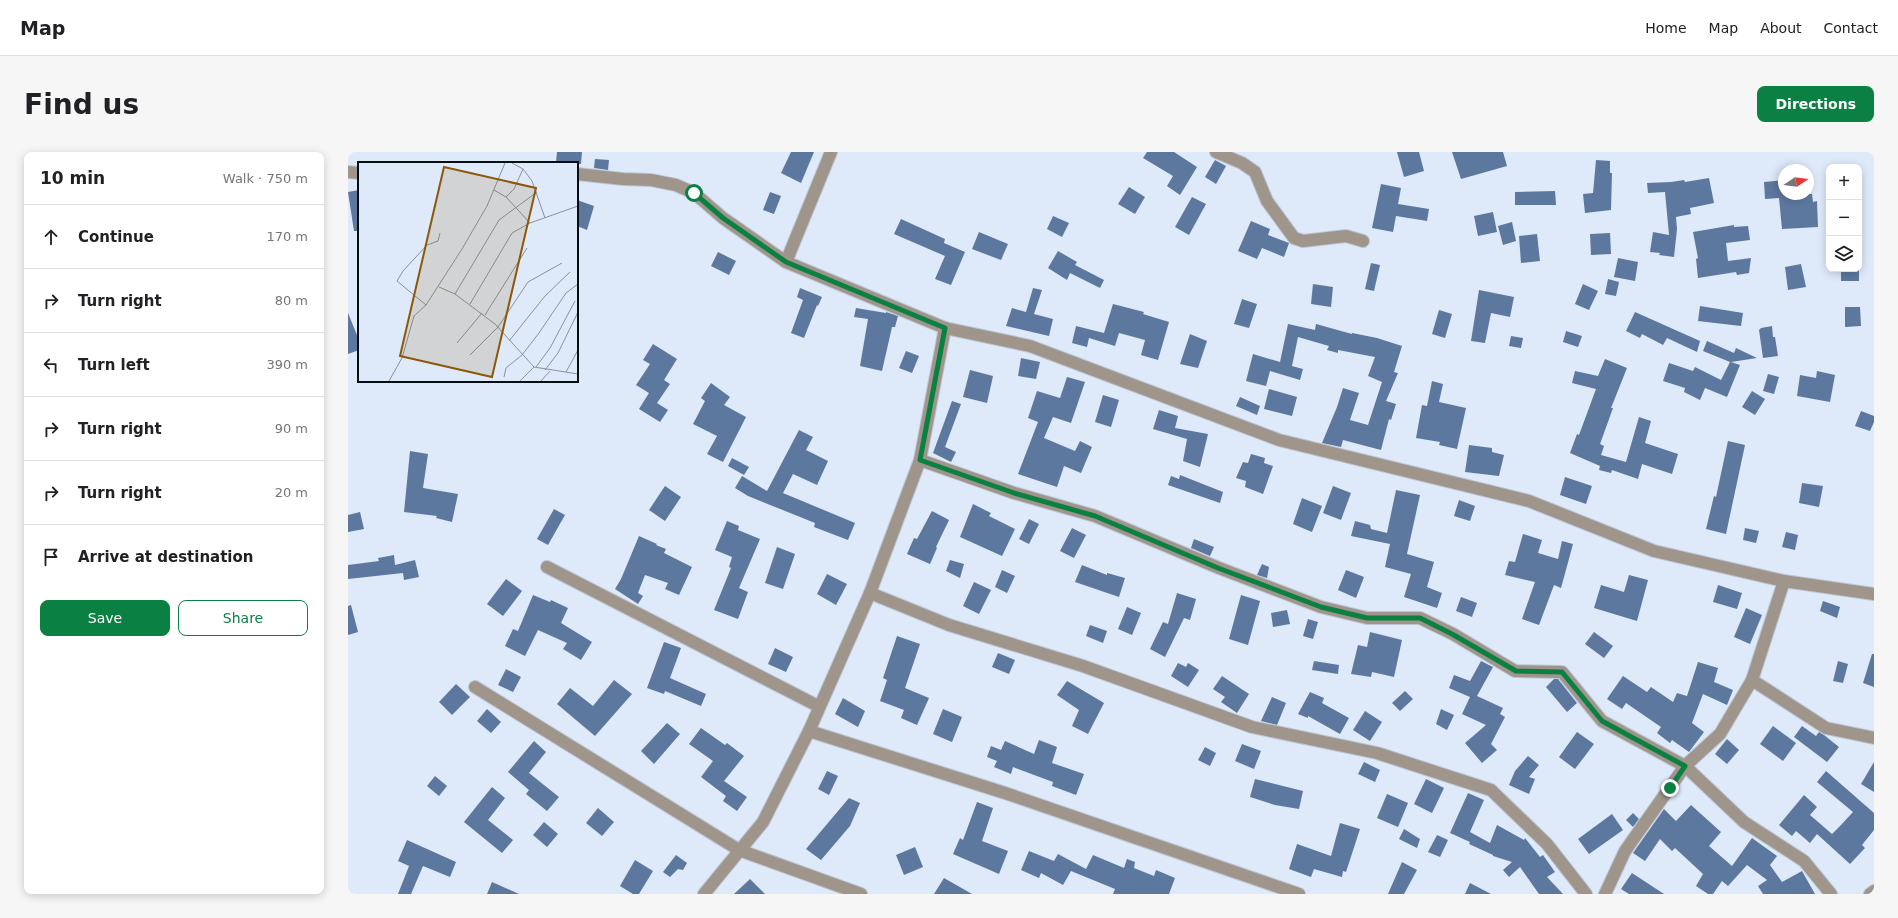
<!DOCTYPE html>
<html lang="en">
<head>
<meta charset="utf-8">
<style>
	:root { --surface:#fff; --page:#f6f6f6; --text:#202124; --muted:#757577; --line:#e0e0e0; --accent:#0b8043 }
	body { margin:0; font-family:"DejaVu Sans",sans-serif; background:var(--page); color:var(--text) }
	.controls { position:absolute; right:12px; top:12px; display:grid; overflow:hidden; border-radius:8px; box-shadow:0 2px 10px #0003 }
	.controls button { width:36px; height:36px; display:grid; place-items:center; padding:0; border:0; border-bottom:1px solid var(--line); background:var(--surface); color:var(--text); font:20px sans-serif }
	.compass { position:absolute; left:1430px; top:12px; width:36px; height:36px; border-radius:50%; background:var(--surface); box-shadow:0 2px 10px #0003; rotate:77deg }
	.stop { position:absolute; width:12px; height:12px; margin:-9px; border:3px solid #0b8043; border-radius:50%; background:#fff }
	.stop.end { background:#0b8043; border-color:#fff; box-shadow:0 1px 4px #0008 }
	.list { margin:0; padding:0; list-style:none }
	h2 { display:flex; justify-content:space-between; align-items:center; height:52px; margin:0; padding:0 16px; font-size:17px }
	h2 small { font-size:13px; font-weight:400; color:var(--muted) }
	.list li { display:grid; grid-template-columns:26px 1fr auto; gap:12px; align-items:center; box-sizing:border-box; height:64px; padding:0 16px; border-top:1px solid var(--line) }
	.list b { display:block; font-size:15px; white-space:nowrap }
	.list em { font-size:13px; font-style:normal; color:var(--muted) }
	.actions { display:flex; gap:8px; padding:12px 16px }
	.actions a { flex:1; padding:9px 0; border:1px solid var(--accent); border-radius:8px; text-align:center; font-size:14px; color:var(--accent) }
	.actions .main { background:var(--accent); color:#fff }
	.icon { flex:none; width:22px; height:22px; fill:none; stroke:currentColor; stroke-width:2; stroke-linecap:round; stroke-linejoin:round }
	.map { position:relative; flex:none; width:1526px; height:742px; overflow:hidden; border-radius:8px }
	header { display:flex; align-items:center; gap:24px; box-sizing:border-box; height:56px; padding:0 20px; background:var(--surface); border-bottom:1px solid var(--line) }
	header strong { font-size:19px }
	nav { display:flex; gap:22px; margin-inline-start:auto; font-size:14px }
	.intro { display:flex; align-items:center; justify-content:space-between; box-sizing:border-box; height:96px; padding:0 24px }
	h1 { margin:0; font-size:28px }
	.button { padding:10px 18px; border-radius:8px; background:var(--accent); color:#fff; font-size:14px; font-weight:700 }
	main { display:flex; gap:24px; padding:0 24px }
	aside { flex:1; background:var(--surface); border-radius:8px; box-shadow:0 2px 10px #0003 }
	.map>svg:first-child { display:block }
	.building { fill:#5d789e }
	.lines { fill:none; stroke-linecap:round; stroke-linejoin:round }
	.minor-casing { stroke:#bcc6d5; stroke-width:14 }
	.minor { stroke:#9f958a; stroke-width:12 }
	.route { stroke:#0b8043; stroke-width:5 }
	.inset-road { fill:none; stroke:#88919e; stroke-width:1 }
	.view { fill:#8c5807; fill-opacity:0.15; stroke:#8c5807; stroke-width:2 }
	.inset-edge { fill:none; stroke:#070d15; stroke-width:2 }
</style>
</head>
<body>
<header>
<strong>Map</strong>
<nav><a>Home</a><a>Map</a><a>About</a><a>Contact</a></nav>
</header>
<div class="intro"><h1>Find us</h1><a class="button">Directions</a></div>
<main>
<aside>
<h2>10 min<small>Walk · 750 m</small></h2>
<ul class="list">
<li><svg class="icon" aria-label="ahead" viewBox="0 0 24 24"><path d="M12 20V5M6 11l6-6 6 6"/></svg><div><b>Continue</b></div><em>170 m</em></li>
<li><svg class="icon" aria-label="right" viewBox="0 0 24 24"><path d="M7 20v-9h11M14 6l5 5-5 5"/></svg><div><b>Turn right</b></div><em>80 m</em></li>
<li><svg class="icon" aria-label="left" viewBox="0 0 24 24"><path d="M17 20v-9H6M10 6l-5 5 5 5"/></svg><div><b>Turn left</b></div><em>390 m</em></li>
<li><svg class="icon" aria-label="right" viewBox="0 0 24 24"><path d="M7 20v-9h11M14 6l5 5-5 5"/></svg><div><b>Turn right</b></div><em>90 m</em></li>
<li><svg class="icon" aria-label="right" viewBox="0 0 24 24"><path d="M7 20v-9h11M14 6l5 5-5 5"/></svg><div><b>Turn right</b></div><em>20 m</em></li>
<li><svg class="icon" aria-label="arrive" viewBox="0 0 24 24"><path d="M6 21V4h12l-3 4 3 4H6"/></svg><div><b>Arrive at destination</b></div></li>
</ul>
<div class="actions"><a class="main">Save</a><a>Share</a></div>
</aside>
<div class="map">
<svg width="1526" height="742" viewBox="0 0 1526 742">
	<rect width="100%" height="100%" fill="#dee9fa"/>
	<g class="building">
		<polygon points="209,0 234,0 233,12 208,10"/>
		<polygon points="443,0 466,0 453,31 433,21"/>
		<polygon points="799,0 826,0 849,15 832,43 819,34 825,24 795,6"/>
		<polygon points="1049,0 1071,0 1076,19 1056,25"/>
		<polygon points="1104,0 1155,0 1159,14 1113,27"/>
		<polygon points="247,7 261,8 260,18 246,16"/>
		<polygon points="867,8 878,14 868,32 857,25"/>
		<polygon points="1248,8 1262,9 1262,21 1264,21 1263,58 1237,61 1235,42 1245,41"/>
		<polygon points="1361,26 1366,51 1342,56 1343,62 1328,65 1329,77 1326,105 1311,103 1312,101 1302,100 1305,80 1321,83 1317,40 1300,41 1299,31 1323,30 1336,28 1337,30"/>
		<polygon points="1436,28 1436,42 1464,42 1465,50 1469,49 1470,75 1434,77 1431,46 1417,47 1416,30"/>
		<polygon points="1033,32 1053,36 1050,52 1081,57 1079,69 1048,64 1045,80 1024,76"/>
		<polygon points="781,35 797,45 787,62 770,52"/>
		<polygon points="11,38 11,79 6,79 0,40"/>
		<polygon points="1207,39 1208,53 1167,53 1167,40"/>
		<polygon points="422,40 433,44 426,62 415,58"/>
		<polygon points="844,45 858,52 841,83 827,75"/>
		<polygon points="229,48 246,54 239,78 229,74"/>
		<polygon points="1145,60 1149,80 1130,84 1126,64"/>
		<polygon points="705,64 721,71 714,85 699,77"/>
		<polygon points="553,67 597,87 596,91 617,100 603,133 587,127 597,104 546,82"/>
		<polygon points="903,69 922,77 920,83 941,91 936,105 914,96 909,107 890,99"/>
		<polygon points="1164,70 1168,89 1155,93 1150,74"/>
		<polygon points="1386,73 1386,75 1400,74 1402,88 1378,91 1380,109 1403,106 1401,121 1389,123 1388,120 1350,126 1348,107 1350,106 1345,80"/>
		<polygon points="631,80 660,92 653,108 624,97"/>
		<polygon points="1262,81 1263,102 1243,103 1242,82"/>
		<polygon points="1189,82 1192,109 1173,111 1171,84"/>
		<polygon points="710,99 729,110 727,113 756,128 752,136 722,121 719,128 700,116"/>
		<polygon points="370,100 388,109 381,123 363,114"/>
		<polygon points="1270,106 1290,110 1287,129 1266,125"/>
		<polygon points="1023,111 1032,113 1026,139 1017,137"/>
		<polygon points="1453,112 1458,135 1440,138 1437,115"/>
		<rect x="1493" y="117" width="18" height="12"/>
		<polygon points="1260,127 1271,130 1268,144 1257,142"/>
		<polygon points="965,132 985,135 983,155 963,152"/>
		<polygon points="1235,132 1250,139 1241,158 1227,152"/>
		<polygon points="452,136 474,145 470,154 469,153 456,186 443,181 455,148 449,145"/>
		<polygon points="685,136 694,138 686,162 705,167 701,184 658,174 664,156 678,160"/>
		<polygon points="1131,138 1166,145 1162,165 1143,161 1137,191 1123,189"/>
		<polygon points="894,147 909,152 901,176 886,172"/>
		<polygon points="765,152 796,160 795,162 821,170 810,208 793,203 797,188 771,181 767,194 741,186 739,195 724,191 728,174 756,181"/>
		<polygon points="1352,154 1395,161 1393,174 1350,169"/>
		<polygon points="1497,155 1512,155 1513,174 1497,175"/>
		<polygon points="508,156 538,161 538,160 550,164 547,175 544,175 534,219 512,214 520,167 506,165"/>
		<polygon points="1091,158 1104,162 1097,186 1084,182"/>
		<polygon points="1287,160 1352,189 1349,200 1319,186 1315,193 1294,182 1292,186 1278,179"/>
		<polygon points="0,161 11,188 11,198 0,202"/>
		<polygon points="940,172 967,178 968,172 1004,182 1004,181 1029,186 1054,194 1046,220 1050,221 1038,249 1048,252 1043,268 1041,267 1033,298 995,288 993,295 974,291 989,255 995,236 1011,241 1002,268 1020,273 1034,230 1020,224 1027,205 990,198 990,201 979,198 981,194 950,185 944,214 955,217 952,228 922,219 918,234 898,229 905,202 932,210"/>
		<polygon points="1424,174 1425,185 1427,185 1430,204 1415,206 1411,178 1413,176"/>
		<polygon points="1218,179 1234,184 1230,195 1215,190"/>
		<polygon points="842,182 859,189 850,216 832,212"/>
		<polygon points="1163,184 1175,186 1173,196 1161,194"/>
		<polygon points="1359,189 1386,201 1388,196 1409,206 1383,210 1392,213 1379,245 1357,236 1352,248 1336,240 1337,236 1315,229 1321,211 1345,219 1347,215 1373,228 1382,210 1355,199"/>
		<polygon points="305,192 329,207 316,228 322,232 309,251 320,258 312,270 291,257 301,241 288,233 302,212 295,208"/>
		<polygon points="558,199 571,204 564,221 551,216"/>
		<polygon points="673,206 692,210 688,227 670,224"/>
		<polygon points="1257,207 1279,216 1263,256 1265,256 1252,292 1256,294 1253,303 1278,310 1291,265 1303,269 1297,291 1330,302 1324,322 1294,312 1290,327 1264,318 1263,321 1251,318 1252,314 1222,301 1229,282 1231,283 1248,237 1224,231 1227,219 1250,224"/>
		<polygon points="622,218 645,224 639,251 615,245"/>
		<polygon points="1469,219 1487,223 1482,250 1449,244 1452,223 1468,226"/>
		<polygon points="1420,222 1431,225 1426,242 1415,239"/>
		<polygon points="719,225 737,230 723,271 705,265 696,286 727,299 732,289 744,295 733,321 716,314 709,335 670,322 690,270 680,266 689,239 712,246"/>
		<polygon points="1084,229 1095,232 1091,250 1118,256 1109,297 1091,293 1092,290 1068,286 1074,253 1079,254"/>
		<polygon points="363,231 382,245 376,253 398,265 375,310 359,302 369,284 345,272 357,249 353,246"/>
		<polygon points="921,237 949,245 944,264 916,257"/>
		<polygon points="1404,239 1417,247 1407,263 1394,255"/>
		<polygon points="755,243 771,248 763,275 747,270"/>
		<polygon points="892,245 912,254 909,263 888,254"/>
		<polygon points="604,249 613,252 597,295 608,300 603,310 585,301"/>
		<polygon points="811,258 830,264 827,276 860,282 852,315 835,309 839,287 805,277"/>
		<polygon points="1513,259 1526,264 1526,270 1522,279 1507,274"/>
		<polygon points="451,278 465,285 458,298 480,309 469,333 445,322 435,341 507,371 500,388 466,375 467,371 400,344 387,336 394,324 419,339"/>
		<polygon points="1380,289 1397,293 1378,382 1358,377 1366,344 1368,345"/>
		<polygon points="1121,293 1144,296 1144,300 1156,303 1151,324 1117,320"/>
		<polygon points="62,299 80,302 75,336 110,342 104,370 88,366 89,364 56,360"/>
		<polygon points="903,302 917,306 916,311 925,314 915,342 897,335 898,329 888,326 895,310 900,311"/>
		<polygon points="384,306 401,315 396,323 380,314"/>
		<polygon points="832,323 875,340 872,351 820,333 823,324 831,327"/>
		<polygon points="1217,325 1244,334 1238,352 1212,343"/>
		<polygon points="1454,331 1475,334 1471,355 1451,351"/>
		<polygon points="317,334 333,345 317,369 301,358"/>
		<polygon points="985,334 1003,341 993,368 975,361"/>
		<polygon points="1048,338 1072,343 1059,402 1086,410 1079,435 1094,441 1089,456 1056,445 1063,422 1037,415 1042,392 1003,384 1007,369 1022,373 1023,377 1039,381"/>
		<polygon points="954,346 974,354 964,380 945,372"/>
		<polygon points="1111,348 1127,354 1122,369 1106,364"/>
		<polygon points="625,352 643,361 641,364 667,377 654,404 612,385"/>
		<polygon points="206,357 217,363 200,393 189,387"/>
		<polygon points="584,359 601,368 588,395 589,396 582,412 559,402 566,386 569,387"/>
		<polygon points="12,360 16,377 0,380 0,363"/>
		<polygon points="681,367 691,372 681,392 671,387"/>
		<polygon points="379,369 391,374 390,378 412,387 391,436 400,440 390,467 366,458 383,416 381,415 384,405 367,398"/>
		<polygon points="724,376 738,383 726,406 712,399"/>
		<polygon points="1397,376 1411,379 1408,391 1395,388"/>
		<polygon points="1438,380 1450,383 1447,398 1434,395"/>
		<polygon points="1175,382 1194,388 1190,401 1210,407 1214,389 1225,392 1213,436 1206,433 1191,473 1174,467 1187,430 1157,423 1161,409 1167,410"/>
		<polygon points="291,384 309,392 308,393 318,397 316,401 344,415 331,443 317,437 320,431 297,423 290,441 295,444 290,452 267,437 273,427"/>
		<polygon points="846,387 866,395 862,404 843,396"/>
		<polygon points="429,395 447,402 435,437 417,431"/>
		<polygon points="46,403 47,413 67,408 71,425 56,428 55,421 0,427 0,413 31,409 30,406"/>
		<polygon points="602,408 616,412 612,426 598,419"/>
		<polygon points="914,412 921,415 919,426 909,423"/>
		<polygon points="734,413 759,423 759,421 777,426 771,445 727,430"/>
		<polygon points="654,418 667,424 659,441 647,435"/>
		<polygon points="998,418 1016,425 1008,446 990,438"/>
		<polygon points="479,422 499,432 488,453 469,442"/>
		<polygon points="1281,423 1300,428 1289,469 1246,456 1253,433 1276,440"/>
		<polygon points="158,427 174,439 155,464 139,452"/>
		<polygon points="626,430 643,438 631,462 615,454"/>
		<polygon points="1370,433 1394,441 1389,457 1365,450"/>
		<polygon points="829,441 848,447 842,468 836,466 817,505 802,497 815,470 820,472"/>
		<polygon points="185,443 202,450 203,448 220,456 213,471 244,490 233,508 215,497 219,491 190,478 177,504 157,494 165,477 170,479"/>
		<polygon points="893,443 912,449 900,493 881,487"/>
		<polygon points="1113,445 1129,451 1124,465 1108,459"/>
		<polygon points="1475,449 1492,455 1489,466 1472,459"/>
		<polygon points="3,453 10,480 0,483 0,454"/>
		<polygon points="779,455 793,461 784,483 770,477"/>
		<polygon points="1398,456 1414,463 1402,492 1386,485"/>
		<polygon points="939,458 942,472 925,475 923,461"/>
		<polygon points="960,467 970,470 965,487 955,484"/>
		<polygon points="742,473 759,479 755,491 738,484"/>
		<polygon points="1022,480 1054,488 1046,525 1024,520 1023,525 1003,522 1010,493 1019,495"/>
		<polygon points="1246,480 1265,494 1256,506 1237,492"/>
		<polygon points="549,484 572,492 557,536 581,546 569,573 553,566 556,558 532,549 539,528 535,526"/>
		<polygon points="316,490 333,496 322,526 358,542 353,554 317,539 316,542 299,536"/>
		<polygon points="427,496 445,505 438,520 420,512"/>
		<polygon points="650,501 667,508 661,522 644,515"/>
		<polygon points="1524,502 1526,502 1526,535 1515,531"/>
		<polygon points="966,509 991,513 990,522 964,518"/>
		<polygon points="1133,509 1145,515 1129,544 1155,556 1152,562 1157,565 1143,592 1149,598 1134,611 1117,591 1138,573 1114,562 1122,545 1101,536 1106,523 1122,529"/>
		<polygon points="1490,509 1500,512 1495,531 1485,529"/>
		<polygon points="1350,510 1370,516 1366,530 1385,538 1379,553 1355,542 1344,571 1356,580 1341,600 1324,588 1322,591 1309,581 1313,575 1278,551 1274,557 1259,547 1275,524 1299,540 1303,535 1325,550 1329,541 1339,544"/>
		<polygon points="830,511 838,515 840,511 851,518 840,535 823,524"/>
		<polygon points="158,517 173,525 165,540 150,533"/>
		<polygon points="874,524 901,542 889,561 873,550 877,545 865,537"/>
		<polygon points="1206,527 1210,527 1229,551 1219,560 1198,535"/>
		<polygon points="266,528 284,542 247,584 209,552 222,536 245,554"/>
		<polygon points="719,529 756,551 740,582 724,574 731,558 709,543"/>
		<polygon points="108,532 122,545 104,563 91,550"/>
		<polygon points="1057,539 1065,547 1052,559 1044,551"/>
		<polygon points="962,540 976,546 974,551 1001,566 992,582 960,564 960,566 950,562"/>
		<polygon points="924,545 938,551 929,573 913,569"/>
		<polygon points="495,546 517,559 510,575 487,562"/>
		<polygon points="139,557 153,570 143,581 129,569"/>
		<polygon points="595,557 614,565 604,590 585,582"/>
		<polygon points="1093,557 1106,563 1099,578 1088,572"/>
		<polygon points="1017,559 1034,570 1022,589 1005,578"/>
		<polygon points="319,571 332,582 306,612 293,599"/>
		<polygon points="1425,574 1448,591 1435,609 1412,592"/>
		<polygon points="1454,574 1468,584 1471,580 1476,583 1491,595 1479,610 1446,585"/>
		<polygon points="353,576 377,593 379,591 396,604 376,629 399,645 389,659 375,649 378,644 353,625 365,609 341,592"/>
		<polygon points="1229,580 1246,592 1227,617 1211,605"/>
		<polygon points="1379,587 1391,598 1379,612 1367,602"/>
		<polygon points="691,588 709,595 704,611 736,622 728,643 704,634 705,630 665,615 663,622 646,615 649,609 639,605 643,594 653,598 657,589 686,602"/>
		<polygon points="186,589 198,600 181,621 211,645 199,659 178,642 181,638 160,620"/>
		<polygon points="894,592 913,599 906,617 887,609"/>
		<polygon points="857,595 868,601 862,614 850,608"/>
		<polygon points="1180,604 1191,613 1181,625 1187,627 1181,642 1161,633 1167,619"/>
		<polygon points="1016,610 1032,618 1027,630 1010,622"/>
		<polygon points="1526,610 1526,640 1513,632"/>
		<polygon points="479,619 490,624 481,643 470,637"/>
		<polygon points="1478,619 1526,661 1526,678 1514,693 1517,696 1502,712 1469,682 1462,691 1448,679 1444,684 1431,673 1456,643 1469,655 1462,663 1484,682 1493,673 1505,660 1469,630"/>
		<polygon points="87,624 99,634 91,644 79,634"/>
		<polygon points="907,627 955,639 951,657 927,653 902,645"/>
		<polygon points="1078,627 1096,636 1084,661 1066,652"/>
		<polygon points="144,635 157,646 140,668 165,688 154,701 116,670"/>
		<polygon points="1120,641 1136,648 1122,680 1142,691 1149,673 1176,688 1177,686 1192,705 1195,703 1207,720 1199,725 1215,742 1191,742 1172,715 1161,725 1155,718 1164,710 1145,704 1145,703 1121,692 1122,690 1102,681"/>
		<polygon points="1039,642 1060,651 1050,675 1029,666"/>
		<polygon points="501,646 512,651 502,674 473,708 458,697"/>
		<polygon points="629,650 645,656 634,689 660,699 651,722 605,702 612,686 615,688"/>
		<polygon points="1343,653 1373,680 1361,694 1384,714 1404,686 1429,704 1422,713 1434,730 1454,719 1467,742 1415,742 1410,734 1419,728 1399,713 1380,734 1374,729 1365,742 1360,742 1348,734 1355,722 1327,696 1324,699 1312,687 1297,709 1285,701 1316,657 1328,669"/>
		<polygon points="250,656 266,670 254,684 238,671"/>
		<polygon points="1285,661 1291,667 1285,675 1278,668"/>
		<polygon points="1264,662 1275,678 1241,702 1230,687"/>
		<polygon points="196,670 210,682 199,695 185,683"/>
		<polygon points="992,671 1012,677 998,720 995,719 994,725 966,717 963,725 941,717 949,692 983,704"/>
		<polygon points="1056,677 1072,687 1069,696 1051,687"/>
		<polygon points="1089,683 1100,688 1092,705 1080,700"/>
		<polygon points="59,688 108,710 102,725 75,714 63,742 50,742 61,714 50,709"/>
		<polygon points="567,695 575,715 556,723 548,703"/>
		<polygon points="681,699 706,709 710,702 738,717 745,703 776,716 779,707 787,710 786,716 806,724 808,718 827,726 821,742 765,742 767,737 723,719 715,733 693,721 691,726 673,718"/>
		<polygon points="328,703 339,711 335,718 330,717 322,725 315,720"/>
		<polygon points="287,708 305,719 291,742 285,742 272,734"/>
		<polygon points="1054,710 1069,718 1056,742 1040,742"/>
		<polygon points="1284,721 1316,742 1281,742 1273,737"/>
		<polygon points="596,726 624,742 586,742"/>
		<polygon points="402,727 417,742 386,742"/>
		<polygon points="144,730 171,742 139,742"/>
		<polygon points="1122,731 1143,742 1117,742"/>
	</g>
	<g class="lines">
		<g class="minor-casing">
			<g id="minor">
				<polyline points="868,0 894,11 907,20 919,49 946,86 955,89 998,84 1015,89"/>
				<polyline points="0,20 11,21"/>
				<polyline points="229,22 275,27 303,28 328,33 346,41 375,66 438,110 597,176 682,194 931,288 1181,349 1306,399 1436,429 1526,442"/>
				<polyline points="438,110 483,0"/>
				<polyline points="572,308 666,341 747,364 871,416 973,455 1019,466 1072,466 1105,482 1167,519 1214,520 1254,569 1337,614 1396,670 1456,709 1483,742"/>
				<polyline points="199,415 470,554"/>
				<polyline points="522,441 601,473 735,514 904,575 1029,601 1143,638 1199,692 1238,742"/>
				<polyline points="1404,528 1478,576 1526,586"/>
				<polyline points="127,535 391,698 513,742"/>
				<polyline points="461,579 657,641 951,742"/>
				<polyline points="356,742 415,670 461,579 522,441 572,308 597,176"/>
				<polyline points="1257,742 1277,699 1337,614 1372,582 1404,528 1436,429"/>
				<polyline points="1522,742 1526,739"/>
			</g>
		</g>
		<use href="#minor" class="minor"/>
	</g>
	<g class="lines">
		<polyline class="route" points="346,41 375,66 438,110 597,176 572,308 666,341 747,364 870,416 973,455 1019,466 1072,466 1104,482 1168,519 1214,520 1254,569 1337,614 1322,636"/>
	</g>
	<g transform="translate(10 10)">
		<rect width="220" height="220" fill="#dee9fa"/>
		<path class="inset-road" d="M 154,1 L 165,7 L 174,19 L 187,56M 136,28 L 148,35 L 172,61M 148,35 L 156,27 L 165,7M 81,125 L 97,132 L 137,162 L 176,205 L 220,212M 97,132 L 141,58 L 179,30M 112,142 L 154,71 L 172,61 L 220,44M 68,143 L 39,119 L 45,109 L 69,83 L 80,79 L 82,71M 127,153 L 169,86M 151,179 L 187,134 L 212,110M 99,181 L 124,151M 112,193 L 140,165 L 170,120 L 204,101M 178,205 L 192,186 L 217,139M 187,208 L 200,191 L 220,150M 208,210 L 220,188M 146,215 L 148,206 L 164,193 L 181,171 L 208,131 L 220,122M 31,219 L 44,196 L 56,154 L 68,143 L 104,87 L 129,44 L 147,1M 162,219 L 176,205M 183,219 L 192,209"/>
		<path class="view" d="M 86,5 L 178,26 L 134,215 L 42,194 Z"/>
		<rect width="220" height="220" class="inset-edge"/>
	</g>
</svg>
<div class="controls">
<button>+</button>
<button>−</button>
<button><svg class="icon" aria-label="layers" viewBox="0 0 24 24"><path d="M12 4l9 5-9 5-9-5zM3 14l9 5 9-5"/></svg></button>
</div>
<svg class="compass" viewBox="-18 -18 36 36"><path d="M0-13l5 13h-10z" fill="#e53935"/><path d="M0 13l5-13h-10z" fill="#757577"/></svg>
<div class="stop" style="left:346px;top:41px"></div>
<div class="stop end" style="left:1322px;top:636px"></div>
</div>
</main>
</body>
</html>
